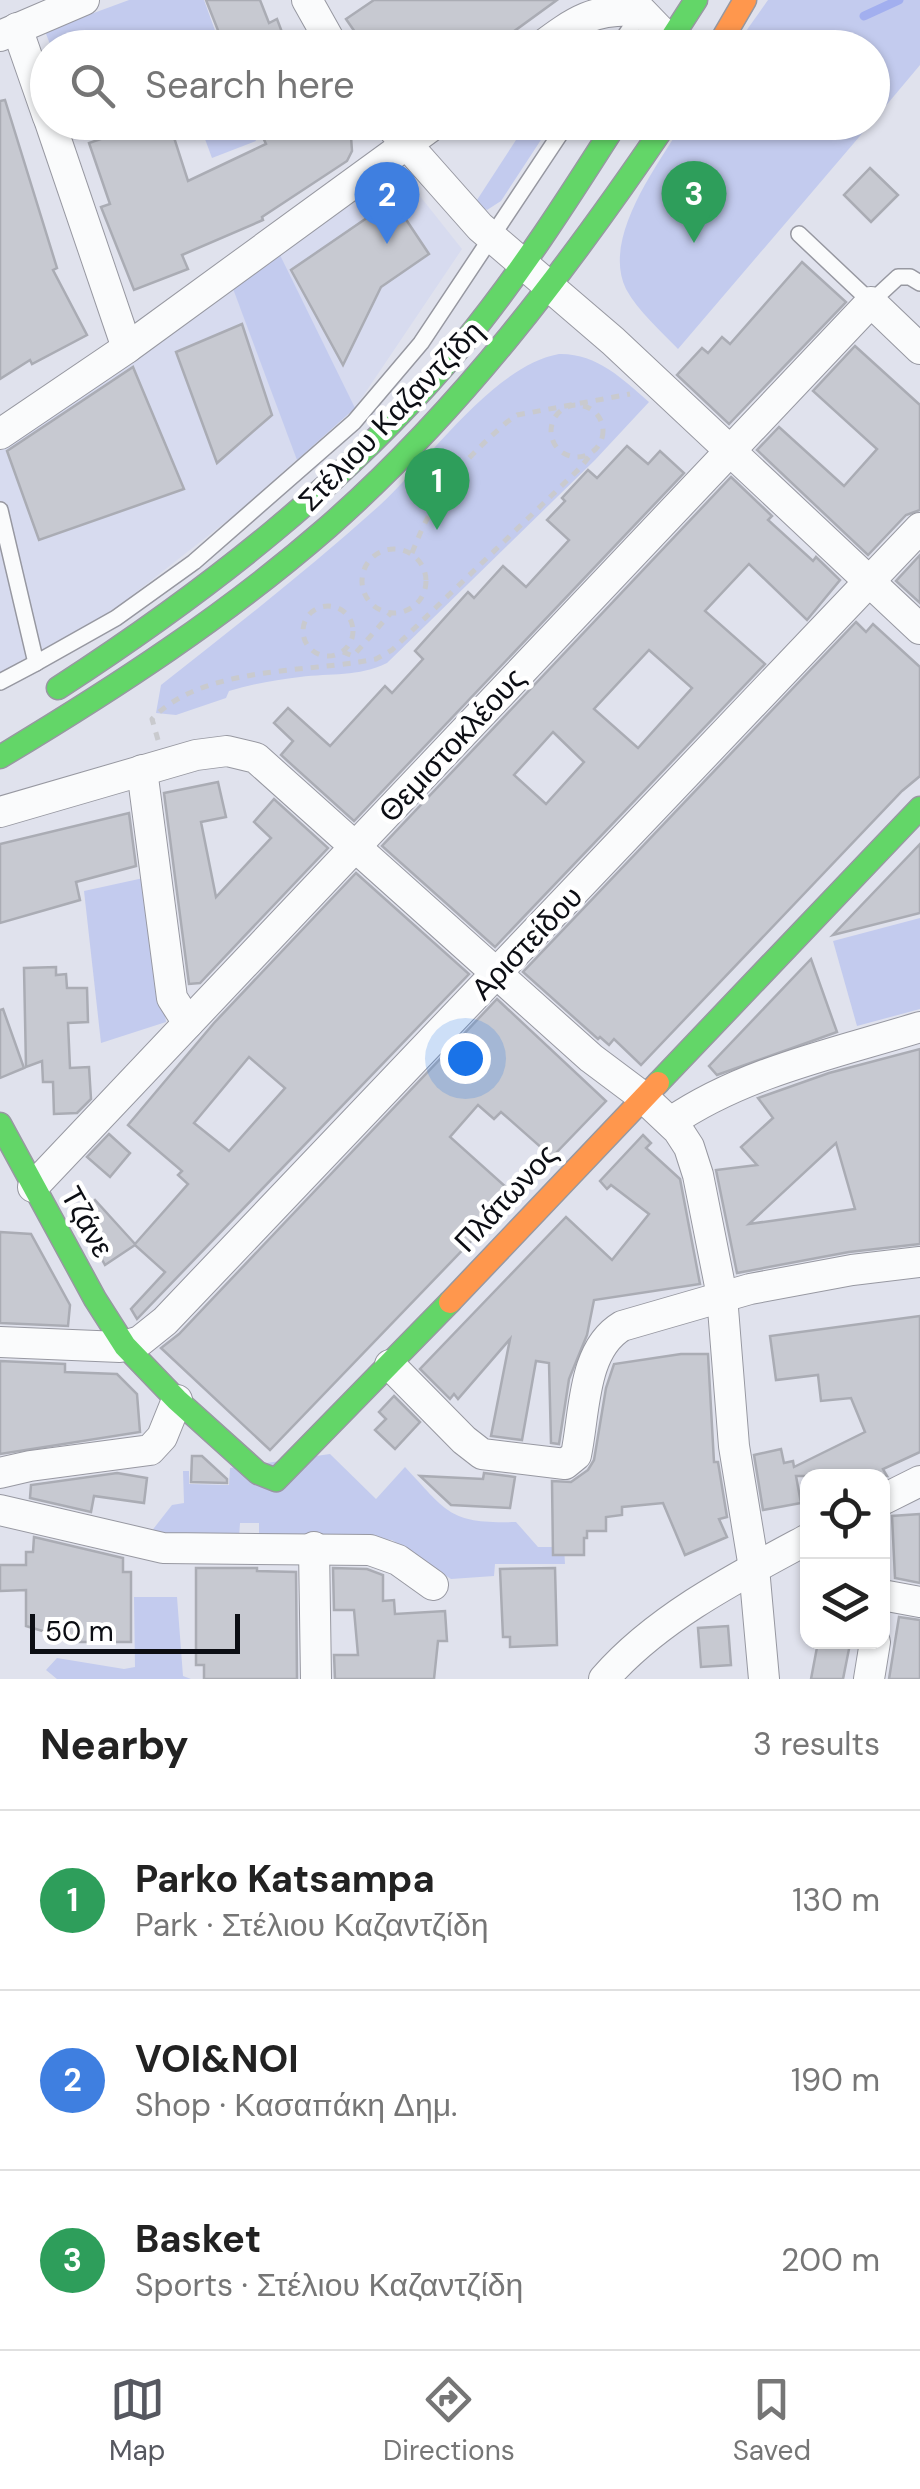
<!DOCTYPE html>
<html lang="en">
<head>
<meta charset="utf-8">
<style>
	:root { --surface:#fff; --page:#f6f6f6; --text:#222; --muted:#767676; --line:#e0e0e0; --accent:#565860 }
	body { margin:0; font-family:"DM Sans",sans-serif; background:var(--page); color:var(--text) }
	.controls { position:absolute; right:30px; bottom:30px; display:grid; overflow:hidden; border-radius:20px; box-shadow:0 2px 8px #0004 }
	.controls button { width:90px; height:90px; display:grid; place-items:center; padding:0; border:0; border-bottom:2px solid var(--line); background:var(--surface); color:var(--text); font:50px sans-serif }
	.scale { position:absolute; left:30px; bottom:25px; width:210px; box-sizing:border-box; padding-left:10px; border:5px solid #0c0e14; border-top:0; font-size:28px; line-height:35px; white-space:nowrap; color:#0c0e14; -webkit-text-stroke:8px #fff; paint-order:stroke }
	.you { position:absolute; left:465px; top:1058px; width:35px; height:35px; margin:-25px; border:8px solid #fff; border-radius:50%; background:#1a73e8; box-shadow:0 0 0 15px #1a73e833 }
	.badge { display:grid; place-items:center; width:65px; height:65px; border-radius:50%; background:var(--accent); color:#fff; font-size:32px; font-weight:700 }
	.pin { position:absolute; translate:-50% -82px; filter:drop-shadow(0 2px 5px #0008) }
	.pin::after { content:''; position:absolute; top:52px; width:35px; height:30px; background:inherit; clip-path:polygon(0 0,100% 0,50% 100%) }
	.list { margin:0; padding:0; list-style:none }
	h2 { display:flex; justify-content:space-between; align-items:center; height:130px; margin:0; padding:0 40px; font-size:42px }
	h2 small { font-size:32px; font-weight:400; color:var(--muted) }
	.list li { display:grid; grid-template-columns:65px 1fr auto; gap:30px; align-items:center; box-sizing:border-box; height:180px; padding:0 40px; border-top:2px solid var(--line) }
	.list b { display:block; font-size:38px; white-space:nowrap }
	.list p { margin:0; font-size:32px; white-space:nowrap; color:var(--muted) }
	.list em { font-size:32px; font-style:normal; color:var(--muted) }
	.icon { flex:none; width:55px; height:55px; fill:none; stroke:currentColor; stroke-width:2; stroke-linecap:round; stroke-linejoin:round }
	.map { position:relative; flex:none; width:920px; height:1679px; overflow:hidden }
	.search { position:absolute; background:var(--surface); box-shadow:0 2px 8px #0004; left:30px; right:30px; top:30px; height:110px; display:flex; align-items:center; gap:25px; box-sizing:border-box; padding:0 35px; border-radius:55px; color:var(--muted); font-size:38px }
	.sheet { height:670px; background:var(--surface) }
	nav { display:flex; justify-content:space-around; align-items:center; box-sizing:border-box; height:140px; border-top:2px solid var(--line); background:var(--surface); font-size:28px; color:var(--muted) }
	nav a { display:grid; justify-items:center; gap:5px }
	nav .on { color:var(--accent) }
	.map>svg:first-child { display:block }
	.built { fill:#d7dbef }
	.green { fill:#c3cbee }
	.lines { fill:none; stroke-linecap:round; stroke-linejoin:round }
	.stream { stroke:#a2afef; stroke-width:9 }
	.building { fill:#c7c9d1; stroke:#aaacb4; stroke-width:2.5; fill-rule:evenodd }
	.lane-casing { stroke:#9798a1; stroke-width:18 }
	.street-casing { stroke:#9798a1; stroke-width:32 }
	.fast-casing { stroke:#9798a1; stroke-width:25 }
	.slow-casing { stroke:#9798a1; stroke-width:25 }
	.path { stroke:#c9cace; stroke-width:5; stroke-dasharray:8 8; stroke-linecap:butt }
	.lane { stroke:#fafbfc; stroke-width:15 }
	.street { stroke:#fafbfc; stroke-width:30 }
	.fast { stroke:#63d668; stroke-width:22 }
	.slow { stroke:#ff974d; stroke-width:22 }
	.labels { text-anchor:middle; stroke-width:9; stroke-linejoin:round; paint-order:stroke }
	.street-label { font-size:30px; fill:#0c0e14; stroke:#fff }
</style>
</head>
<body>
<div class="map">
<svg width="920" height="1679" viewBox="0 0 920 1679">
	<rect width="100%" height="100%" fill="#e0e2ed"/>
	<polygon class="built" points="400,171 462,249 355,408 237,513 125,601 74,636 0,673 0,444"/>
	<g class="green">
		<polygon points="129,0 204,0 221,47 51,47 45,31"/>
		<polygon points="768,0 920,0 920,65 873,121 872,48 734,48"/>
		<polygon points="199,123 249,123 256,141 212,158"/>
		<polygon points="527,123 552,123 501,201 487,210 479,206 477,200"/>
		<path d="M 683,123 L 871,123 L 678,349 C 661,331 638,311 626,289 C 601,238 658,165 683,123 Z"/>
		<polygon points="279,253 355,408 297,460 232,286"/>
		<path d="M 559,354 C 596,353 623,379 649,402 L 595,460 L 387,663 C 358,677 331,673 300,677 C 276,680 252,684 229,691 L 226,698 L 176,715 L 156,713 L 161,685 C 235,627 310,568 380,505 C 429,460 493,366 559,354 Z"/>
		<polygon points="148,877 166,1022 101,1043 84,891"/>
		<polygon points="920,918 920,1009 857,1026 833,941"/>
		<path d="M 330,1454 L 376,1499 L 405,1467 C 448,1513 450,1524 516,1522 L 538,1547 L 564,1547 L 565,1564 L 495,1564 L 494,1576 L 451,1579 L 392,1540 L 307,1535 L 259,1536 L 259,1523 L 240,1523 L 239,1537 L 147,1537 L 172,1505 L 184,1503 L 183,1471 L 189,1471 L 189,1484 L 229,1485 L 230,1468 Z"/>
		<polygon points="134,1597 177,1597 183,1676 191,1679 57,1679 46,1670 57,1658 124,1669 135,1667"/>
	</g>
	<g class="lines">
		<polyline class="stream" points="864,16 899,0"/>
	</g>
	<g class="building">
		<polygon points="206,0 260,0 269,23 277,19 288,48 225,48"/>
		<polygon points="374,0 557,0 491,48 366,48 346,19"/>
		<polygon points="5,100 57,268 53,270 87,335 32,364 30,360 0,379 0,101"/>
		<polygon points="128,122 169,122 188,181 266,144 256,122 350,122 352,151 347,161 262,217 263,220 182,255 188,269 134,290 101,207 110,204 89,143 130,129"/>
		<polygon points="870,168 898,195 871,222 844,195"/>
		<polygon points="393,200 429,254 381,287 343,365 291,270"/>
		<polygon points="802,262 846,302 729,424 677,375 702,348 708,353 722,337 730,344"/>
		<polygon points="242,324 272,415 217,463 176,352"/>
		<polygon points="855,346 920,405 920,510 906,515 868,555 757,450 779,427 844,486 877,449 813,391"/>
		<polygon points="133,367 184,489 39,540 7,451"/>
		<polygon points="627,446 648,464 660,451 684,473 354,821 281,755 293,741 274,723 288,708 330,746 385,686 392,693 423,659 415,651 468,592 474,598 503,566 526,587 569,540 547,520 565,501 562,498 588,470 597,478"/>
		<path d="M 731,477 L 772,516 L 768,520 L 813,561 L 816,557 L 840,580 L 807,620 L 749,564 L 705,611 L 765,664 L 495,947 L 382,846 ZM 649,650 L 692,688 L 638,748 L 594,709 ZM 553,732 L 584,762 L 546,804 L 514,775 Z"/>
		<polygon points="920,555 920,603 896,581"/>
		<polygon points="856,622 866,632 873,624 920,667 920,776 902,791 641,1065 614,1039 609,1045 600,1037 598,1039 523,972"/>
		<polygon points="218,782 226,817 201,822 216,897 271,838 254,822 274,799 328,848 200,983 189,984 164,793"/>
		<polygon points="129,813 136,866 76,882 80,900 0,923 0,844"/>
		<polygon points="920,844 920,913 833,935"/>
		<path d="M 356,873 L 469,974 L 137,1319 L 131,1309 L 165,1272 L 135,1245 L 105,1265 L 78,1215 L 95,1200 L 135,1244 L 188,1184 L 178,1175 L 182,1171 L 128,1125 L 214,1023 ZM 249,1057 L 285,1088 L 229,1151 L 194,1123 Z"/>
		<polygon points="811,959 837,1032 717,1075 709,1066"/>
		<polygon points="56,967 56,975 66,974 67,988 87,988 88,1022 68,1023 70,1068 89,1067 91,1099 77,1113 54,1114 53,1082 43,1082 42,1061 26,1067 24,968"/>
		<path d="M 497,999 L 606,1101 L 270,1450 L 161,1348 L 179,1334 ZM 478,1105 L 494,1119 L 501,1112 L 543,1149 L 508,1189 L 450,1137 Z"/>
		<polygon points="3,1009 24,1068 0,1078 0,1010"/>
		<path d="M 920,1049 L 920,1244 L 849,1252 L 737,1273 L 716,1170 L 757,1165 L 741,1147 L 773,1118 L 758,1098 L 829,1073 ZM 836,1143 L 855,1209 L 749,1224 Z"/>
		<polygon points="109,1134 130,1153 110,1177 87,1157"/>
		<polygon points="643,1135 651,1143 646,1148 680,1179 700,1284 594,1300 587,1335 569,1379 559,1444 551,1443 549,1363 536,1361 522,1440 491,1436 510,1339 458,1399 454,1394 450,1399 420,1369 566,1217 612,1260 649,1214 611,1185 607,1189 600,1181"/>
		<polygon points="0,1232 31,1234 70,1305 68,1326 0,1323"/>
		<polygon points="920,1316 920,1452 883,1469 887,1476 796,1476 801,1503 763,1510 754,1455 781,1449 784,1463 793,1461 794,1467 865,1432 851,1398 821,1401 818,1375 776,1380 770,1336"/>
		<polygon points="681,1354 708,1354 714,1462 718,1462 727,1517 719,1519 727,1537 685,1555 663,1503 622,1507 622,1515 606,1517 606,1531 587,1531 587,1538 584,1538 584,1555 553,1555 552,1481 571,1482 588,1470 594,1460 606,1388 614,1364"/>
		<polygon points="0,1361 65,1364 65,1372 117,1374 137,1394 140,1432 0,1454"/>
		<polygon points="394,1396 420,1422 395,1449 375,1430 386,1419 379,1412"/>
		<polygon points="192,1456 202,1456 227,1479 227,1483 191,1482"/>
		<polygon points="117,1473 147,1478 144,1503 94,1496 91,1512 30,1498 31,1485"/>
		<polygon points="484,1473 515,1477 510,1508 451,1505 420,1476 483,1479"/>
		<polygon points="920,1514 920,1583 895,1578 892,1516"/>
		<polygon points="34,1537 123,1558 123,1572 131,1572 131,1642 79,1642 26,1626 26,1590 0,1591 0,1565 26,1565 26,1552 33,1552"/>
		<polygon points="196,1568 257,1568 257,1571 296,1572 297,1679 204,1679 204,1665 196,1665"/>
		<polygon points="333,1568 367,1569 383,1575 383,1601 394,1600 395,1614 445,1611 447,1641 438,1641 434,1679 335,1679 334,1655 358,1655 354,1610 334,1610"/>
		<polygon points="555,1568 557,1645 510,1647 510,1637 503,1637 500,1569"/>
		<polygon points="899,1617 920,1620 920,1679 889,1679"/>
		<polygon points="728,1626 731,1665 701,1667 698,1628"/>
		<polygon points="818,1642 850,1644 843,1679 811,1679"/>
	</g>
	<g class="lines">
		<g class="lane-casing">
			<g id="lane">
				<polyline points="617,48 641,12"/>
				<polyline points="799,234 871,302 898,277 910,277 920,283"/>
				<polyline points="0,510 36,663 0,682"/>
				<polyline points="36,663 116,618 194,562 354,422 421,343 568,122"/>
			</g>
		</g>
		<g class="street-casing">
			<g id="street">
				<polyline points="307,0 334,48"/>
				<polyline points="17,28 48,117"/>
				<polyline points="0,36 84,0"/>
				<path d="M 539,48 C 575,21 595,7 641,11 L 670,41"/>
				<polyline points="50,122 127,348"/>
				<polyline points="387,122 480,227 613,341 920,629"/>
				<polyline points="0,434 127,348 437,122"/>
				<polyline points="142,770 172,998 188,1023"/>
				<polyline points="0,812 196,755 227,751 256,758 591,1058 643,1097 678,1130 689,1147 698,1175 722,1296 734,1446 754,1568 764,1679"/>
				<path d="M 671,1122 C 744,1072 836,1053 920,1027"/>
				<polyline points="33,1187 871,302 920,349"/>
				<polyline points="0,1342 120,1347 140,1341 165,1321 920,528"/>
				<path d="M 390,1365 L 464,1440 L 482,1454 L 565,1464 L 576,1455 C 585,1413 582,1350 622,1326 L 750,1289 L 852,1270 L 920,1262"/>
				<polyline points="0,1473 30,1466 150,1450 162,1437 177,1400"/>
				<polyline points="882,1500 920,1481"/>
				<polyline points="0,1510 163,1548 370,1550 398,1560 433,1585"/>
				<polyline points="314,1547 316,1679"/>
				<polyline points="882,1595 920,1602"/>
				<path d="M 604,1679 C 657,1618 737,1577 808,1539"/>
				<polyline points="869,1679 875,1642"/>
			</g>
		</g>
		<g class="fast-casing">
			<g id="fast">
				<polyline points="665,48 696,0"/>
				<path d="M 58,688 C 206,592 348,482 461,346 C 519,276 568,199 617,122"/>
				<path d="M 0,757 C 115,688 227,615 328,527 C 461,410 568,268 667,122"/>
				<polyline points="658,1083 920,808"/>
				<polyline points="0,1124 95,1299 125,1346 177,1400 258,1473 276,1480 450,1302"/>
			</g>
		</g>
		<g class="slow-casing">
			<g id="slow">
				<polyline points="717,48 745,0"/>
				<polyline points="450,1302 658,1083"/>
			</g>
		</g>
		<g class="path">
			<circle cx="577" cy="431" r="26"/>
			<circle cx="394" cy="581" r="32"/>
			<path d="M 412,553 C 436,492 458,465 507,422 L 517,415 L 630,394"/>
			<circle cx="328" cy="631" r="25"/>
			<polyline points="343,652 353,656 390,614"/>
			<path d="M 158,740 L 152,719 C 199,669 296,672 359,662 L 376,659 L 392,650 L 580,468 L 592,453"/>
		</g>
		<use href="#lane" class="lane"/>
		<use href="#street" class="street"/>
		<use href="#fast" class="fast"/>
		<use href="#slow" class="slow"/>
	</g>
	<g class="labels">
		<g class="street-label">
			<text transform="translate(391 416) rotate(-46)" y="10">Στέλιου Καζαντζίδη</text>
			<text transform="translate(452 745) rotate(-47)" y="10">Θεμιστοκλέους</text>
			<text transform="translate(527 943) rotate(-46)" y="10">Αριστείδου</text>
			<text transform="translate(506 1198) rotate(-47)" y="10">Πλάτωνος</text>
			<text transform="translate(87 1222) rotate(61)" y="10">Τζάνε</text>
		</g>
	</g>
</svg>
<div class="controls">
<button><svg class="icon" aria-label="locate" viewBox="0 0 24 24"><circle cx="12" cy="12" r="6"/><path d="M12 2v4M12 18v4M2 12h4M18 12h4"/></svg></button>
<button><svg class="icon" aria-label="layers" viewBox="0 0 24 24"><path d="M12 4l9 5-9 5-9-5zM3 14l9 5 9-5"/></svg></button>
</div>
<div class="scale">50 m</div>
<div class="you"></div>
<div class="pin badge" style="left:437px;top:530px;background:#2e9e5b">1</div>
<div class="pin badge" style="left:387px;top:244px;background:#3f7fe0">2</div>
<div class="pin badge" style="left:694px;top:243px;background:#2e9e5b">3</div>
<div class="search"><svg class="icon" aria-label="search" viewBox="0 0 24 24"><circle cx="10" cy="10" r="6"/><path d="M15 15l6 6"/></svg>Search here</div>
</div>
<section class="sheet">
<h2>Nearby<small>3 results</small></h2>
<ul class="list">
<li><span class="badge" style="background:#2e9e5b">1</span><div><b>Parko Katsampa</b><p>Park · Στέλιου Καζαντζίδη</p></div><em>130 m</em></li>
<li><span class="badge" style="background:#3f7fe0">2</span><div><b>VOI&amp;NOI</b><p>Shop · Κασαπάκη Δημ.</p></div><em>190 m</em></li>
<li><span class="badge" style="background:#2e9e5b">3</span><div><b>Basket</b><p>Sports · Στέλιου Καζαντζίδη</p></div><em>200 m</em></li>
</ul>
</section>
<nav>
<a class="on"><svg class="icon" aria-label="map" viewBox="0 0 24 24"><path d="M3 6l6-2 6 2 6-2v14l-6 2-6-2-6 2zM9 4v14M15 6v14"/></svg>Map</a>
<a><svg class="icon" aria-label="directions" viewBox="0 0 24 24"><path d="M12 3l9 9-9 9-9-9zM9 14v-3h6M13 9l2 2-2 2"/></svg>Directions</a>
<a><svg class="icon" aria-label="saved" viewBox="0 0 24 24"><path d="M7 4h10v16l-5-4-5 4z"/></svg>Saved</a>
</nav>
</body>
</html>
